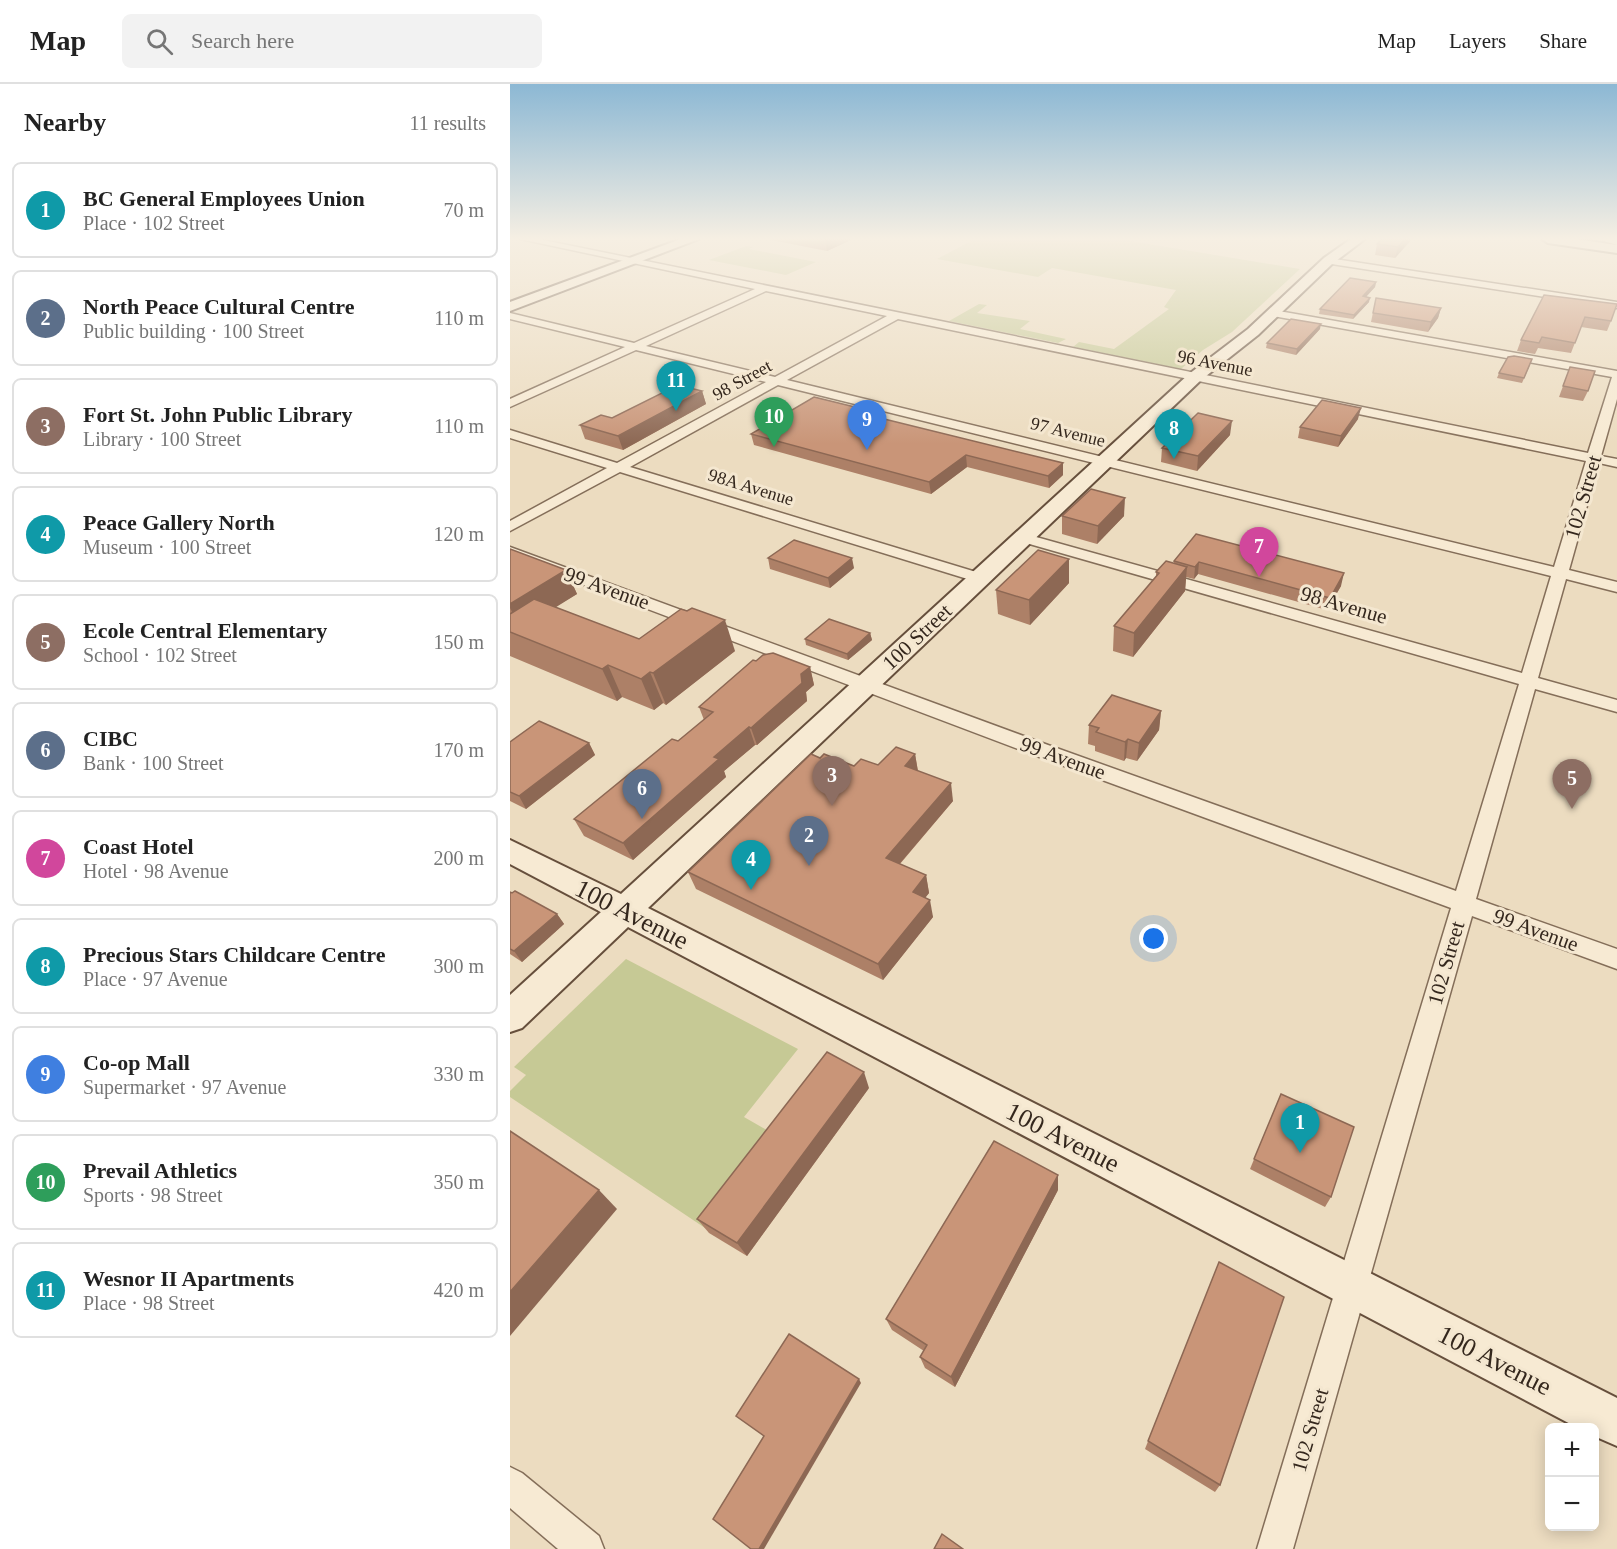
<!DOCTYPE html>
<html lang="en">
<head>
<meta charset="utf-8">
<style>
	:root { --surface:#fff; --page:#f2f2f2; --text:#222; --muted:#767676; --line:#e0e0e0; --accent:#b45309 }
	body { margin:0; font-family:"Times New Roman",serif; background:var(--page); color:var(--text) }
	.controls { position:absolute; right:18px; bottom:18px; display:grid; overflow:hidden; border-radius:9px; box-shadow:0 3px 15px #0003 }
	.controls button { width:54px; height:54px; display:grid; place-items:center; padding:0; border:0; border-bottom:2px solid var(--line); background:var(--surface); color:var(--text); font:30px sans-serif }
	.you { position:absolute; left:644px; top:855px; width:21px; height:21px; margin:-15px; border:4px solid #fff; border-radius:50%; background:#1a73e8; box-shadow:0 0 0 9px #1a73e833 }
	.badge { display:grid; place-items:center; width:39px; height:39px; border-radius:50%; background:var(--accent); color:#fff; font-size:20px; font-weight:700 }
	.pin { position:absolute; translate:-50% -50px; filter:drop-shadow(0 2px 3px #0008) }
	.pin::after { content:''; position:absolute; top:32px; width:21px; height:18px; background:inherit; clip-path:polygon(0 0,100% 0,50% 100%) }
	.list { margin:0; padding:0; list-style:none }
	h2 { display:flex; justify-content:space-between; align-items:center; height:78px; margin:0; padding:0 24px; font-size:26px }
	h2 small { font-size:20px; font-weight:400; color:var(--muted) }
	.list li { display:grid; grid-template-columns:39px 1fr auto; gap:18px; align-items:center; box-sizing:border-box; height:96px; margin:0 12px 12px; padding:0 12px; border:2px solid var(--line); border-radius:9px }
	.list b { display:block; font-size:22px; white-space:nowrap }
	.list p { margin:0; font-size:20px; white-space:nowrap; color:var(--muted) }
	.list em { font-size:20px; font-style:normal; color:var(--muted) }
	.icon { flex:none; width:33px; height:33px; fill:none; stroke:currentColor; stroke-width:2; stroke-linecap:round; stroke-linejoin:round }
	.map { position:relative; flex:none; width:1107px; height:1465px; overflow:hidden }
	header { display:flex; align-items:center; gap:36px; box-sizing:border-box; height:84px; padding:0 30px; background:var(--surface); border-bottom:2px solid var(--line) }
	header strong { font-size:28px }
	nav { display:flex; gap:33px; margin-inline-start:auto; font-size:21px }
	.search { width:420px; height:54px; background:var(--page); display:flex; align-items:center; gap:15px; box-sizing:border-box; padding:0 21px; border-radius:9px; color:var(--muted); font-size:22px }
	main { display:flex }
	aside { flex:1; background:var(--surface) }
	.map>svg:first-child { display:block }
	.green { fill:#c6c995 }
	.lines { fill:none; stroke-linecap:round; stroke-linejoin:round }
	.street-casing { stroke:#846e59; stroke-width:3 }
	.secondary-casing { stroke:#664f3c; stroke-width:4 }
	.street { fill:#f7ead3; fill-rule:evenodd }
	.secondary { fill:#f7ead3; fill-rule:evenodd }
	.wall { fill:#ad8067 }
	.shaded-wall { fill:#8d6854 }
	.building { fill:#c99578; stroke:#8d6854; stroke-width:1.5 }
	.labels { text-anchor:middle; stroke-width:6; stroke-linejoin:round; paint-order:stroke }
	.far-street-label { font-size:18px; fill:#34271d; stroke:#f4e7d0 }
	.street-label { font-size:21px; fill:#34271d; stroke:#f4e7d0 }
	.near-street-label { font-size:26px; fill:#34271d; stroke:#f4e7d0 }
</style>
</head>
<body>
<header>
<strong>Map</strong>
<div class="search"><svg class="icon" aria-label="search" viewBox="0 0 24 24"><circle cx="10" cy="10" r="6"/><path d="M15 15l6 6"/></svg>Search here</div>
<nav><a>Map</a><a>Layers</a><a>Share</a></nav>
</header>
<main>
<aside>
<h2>Nearby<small>11 results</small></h2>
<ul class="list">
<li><span class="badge" style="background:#0f9aa8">1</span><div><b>BC General Employees Union</b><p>Place · 102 Street</p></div><em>70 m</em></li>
<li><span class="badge" style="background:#5c6f8a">2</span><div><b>North Peace Cultural Centre</b><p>Public building · 100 Street</p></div><em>110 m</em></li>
<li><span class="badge" style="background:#8d6e63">3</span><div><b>Fort St. John Public Library</b><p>Library · 100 Street</p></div><em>110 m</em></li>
<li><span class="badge" style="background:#0f9aa8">4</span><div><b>Peace Gallery North</b><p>Museum · 100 Street</p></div><em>120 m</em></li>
<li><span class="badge" style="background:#8d6e63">5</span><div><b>Ecole Central Elementary</b><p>School · 102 Street</p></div><em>150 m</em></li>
<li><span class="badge" style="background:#5c6f8a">6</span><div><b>CIBC</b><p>Bank · 100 Street</p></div><em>170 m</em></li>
<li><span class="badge" style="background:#d1479c">7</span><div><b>Coast Hotel</b><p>Hotel · 98 Avenue</p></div><em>200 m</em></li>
<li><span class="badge" style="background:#0f9aa8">8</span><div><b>Precious Stars Childcare Centre</b><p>Place · 97 Avenue</p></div><em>300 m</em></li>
<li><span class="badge" style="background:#3f7fe0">9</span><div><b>Co-op Mall</b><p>Supermarket · 97 Avenue</p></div><em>330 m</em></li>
<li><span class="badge" style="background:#2e9e5b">10</span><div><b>Prevail Athletics</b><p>Sports · 98 Street</p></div><em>350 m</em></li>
<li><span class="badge" style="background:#0f9aa8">11</span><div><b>Wesnor II Apartments</b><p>Place · 98 Street</p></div><em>420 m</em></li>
</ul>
</aside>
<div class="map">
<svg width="1107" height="1465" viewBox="0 0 1107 1465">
	<rect width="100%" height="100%" fill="#ecdcc0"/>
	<g class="green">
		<polygon points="465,155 608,155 790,185 722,248 693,266 671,285 563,263 569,258 604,265 659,225 654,223 666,206 542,184 528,193 427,175"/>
		<polygon points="236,162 243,163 239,165 306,178 276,191 199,176"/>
		<polygon points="469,220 477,221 467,229 520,237 510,245 556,255 548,259 439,237"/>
		<polygon points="116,875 288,965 234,1033 267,1052 195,1144 0,1013 0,1007 16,991 4,983"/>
	</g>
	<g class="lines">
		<g class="street-casing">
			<g id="street">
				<path d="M 10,155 L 28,155 L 1078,369 L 1102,293 L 763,232 L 758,229 L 763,226 L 1107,287 L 1107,315 L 1091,372 L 1107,375 L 1107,383 L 1089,379 L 1059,486 L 1107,498 L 1107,508 L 1056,495 L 1028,594 L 1107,616 L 1107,628 L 1025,605 L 966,815 L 1107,865 L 1107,885 L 962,832 L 783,1465 L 747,1465 L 941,824 L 524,671 L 0,473 L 0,463 L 538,661 L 946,807 L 1009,600 L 509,457 L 506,454 L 509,451 L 519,451 L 1012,589 L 1041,492 L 268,301 L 120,383 L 476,491 L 478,494 L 476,497 L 464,497 L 110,388 L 0,447 L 0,437 L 97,384 L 0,354 L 0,346 L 107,379 L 256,298 L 126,266 L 0,323 L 0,315 L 115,263 L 0,235 L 0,229 L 124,259 L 245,205 ZM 256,207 L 377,232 L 265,293 L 136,262 ZM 388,235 L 1076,377 L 1044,483 L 277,296 Z"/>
				<polygon points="1093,155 1107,155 1107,161 1094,157"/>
				<polygon points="818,174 1107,218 1107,224 815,179 815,175"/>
				<polygon points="0,1383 12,1389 89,1452 94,1465 48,1465 0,1424"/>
			</g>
		</g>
		<g class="secondary-casing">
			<g id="secondary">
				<polygon points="171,155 189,155 0,227 0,218"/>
				<polygon points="841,155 855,155 822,180 748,251 691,296 138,824 1107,1314 1107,1362 1084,1352 1084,1344 1068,1344 118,843 12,944 0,948 0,911 91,828 0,780 0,756 111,810 679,290 738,245 814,174"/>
				<polygon points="1032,155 1065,155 1107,161 1107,169 1038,159"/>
			</g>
		</g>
		<use href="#street" class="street"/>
		<use href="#secondary" class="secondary"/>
	</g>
	<g class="wall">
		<polygon points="256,155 343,155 317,167"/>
		<polygon points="872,155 902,155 885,174 865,171 867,160"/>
		<polygon points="866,198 865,203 856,213 859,218 843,235 809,230 810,225"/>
		<polygon points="1034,211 1101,237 1097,247 1071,243 1061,269 1028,264 1025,270 1007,267 1011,256"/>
		<polygon points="866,214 931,224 928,234 918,248 861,238"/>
		<polygon points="810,245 786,271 756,264 757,259"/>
		<polygon points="1020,281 1012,299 987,294 989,289"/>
		<polygon points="1060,283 1078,307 1073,317 1049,313"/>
		<polygon points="192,307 196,320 113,366 75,355 70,341 102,334"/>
		<polygon points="357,326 358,331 553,391 539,404 457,383 421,410 244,361 241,350"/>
		<polygon points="848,335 828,363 788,354 790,343"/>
		<polygon points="720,351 687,387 651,378 652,364"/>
		<polygon points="552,432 614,432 587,460 552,450"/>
		<polygon points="686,450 831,502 817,526 688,490 684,495 676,493 675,507 623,573 603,567 604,542 646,493 646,488 664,479 664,477"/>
		<polygon points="0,465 56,486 67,510 45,523 129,555 225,567 156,621 153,619 144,626 112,613 107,617 0,572"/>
		<polygon points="258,474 344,484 320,504 260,485"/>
		<polygon points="559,475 559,499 520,541 488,530 486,506"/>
		<polygon points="360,549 362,556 338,576 296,561 295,555"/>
		<polygon points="300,583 304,601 296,608 297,617 247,661 245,661 214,687 216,693 123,776 74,752 64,735 168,657 194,636 189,623"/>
		<polygon points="651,627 649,646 627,677 616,674 614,677 585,667 585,662 578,660 579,641"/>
		<polygon points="0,658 79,659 85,671 16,725 0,717"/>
		<polygon points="405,670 408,687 443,717 390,780 416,791 419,809 415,814 423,833 373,896 186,805 178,788 310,674 344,682 368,681"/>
		<polygon points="0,808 47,830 54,840 12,878 0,870"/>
		<polygon points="359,1004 237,1172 199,1149 187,1135"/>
		<polygon points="771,1010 821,1113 815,1123 740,1085"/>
		<polygon points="548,1106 445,1303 415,1284 410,1273 414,1267 382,1246 376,1235"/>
		<polygon points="709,1178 710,1401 705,1408 635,1365"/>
	</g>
	<g class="shaded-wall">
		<polygon points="315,155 343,155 317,167"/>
		<polygon points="895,155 902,155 885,174 888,163"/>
		<polygon points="866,198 865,203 852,217 853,212"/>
		<polygon points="860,214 859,218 843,235 844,231"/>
		<polygon points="931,224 928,234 918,248 921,238"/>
		<polygon points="811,240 810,245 786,271 787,265"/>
		<polygon points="192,307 196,320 113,366 108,352"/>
		<polygon points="851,324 848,335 828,363 831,352"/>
		<polygon points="722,337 720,351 687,387 688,372"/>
		<polygon points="456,371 457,383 421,410 419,398"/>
		<polygon points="553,379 553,391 539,404 538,392"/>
		<polygon points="615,414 614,432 587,460 588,442"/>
		<polygon points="342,474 344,484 320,504 318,494"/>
		<polygon points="559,475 559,499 520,541 519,516"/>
		<polygon points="689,478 688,490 684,495 685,483"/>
		<polygon points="677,483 675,507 623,573 624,549"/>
		<polygon points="56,486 67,510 11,545 0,524 0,520"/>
		<polygon points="834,489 831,502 817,526 820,514"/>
		<polygon points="215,536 225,567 156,621 143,589"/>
		<polygon points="360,549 362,556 338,576 337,570"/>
		<polygon points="98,581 112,613 107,617 92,585"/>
		<polygon points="300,583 304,601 296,608 297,617 247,661 241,644 291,590"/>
		<polygon points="140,588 153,619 144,626 131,595"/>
		<polygon points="651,627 649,646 627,677 629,659"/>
		<polygon points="239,643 245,661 214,687 216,693 123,776 113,759 204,673"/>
		<polygon points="618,655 616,674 614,677 615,658"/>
		<polygon points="79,659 85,671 16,725 9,712"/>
		<polygon points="405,670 408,688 395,682"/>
		<polygon points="441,699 443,717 380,791 376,774"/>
		<polygon points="416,791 419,809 406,825 403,808"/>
		<polygon points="420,816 423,833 373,896 368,880"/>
		<polygon points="47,830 54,840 12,878 4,867"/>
		<polygon points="354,988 359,1004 237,1172 227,1159"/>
		<polygon points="548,1091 548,1106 445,1303 441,1293"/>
		<polygon points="89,1106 107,1125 0,1252 0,1208"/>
		<polygon points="349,1295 351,1299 254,1465 249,1465"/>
	</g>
	<g class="building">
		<polygon points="872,155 895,155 888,163 867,160"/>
		<polygon points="840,194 866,198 853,212 860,214 844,231 810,225"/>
		<polygon points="1034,211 1107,220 1101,237 1075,233 1065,259 1032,253 1029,259 1011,256"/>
		<polygon points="866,214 931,224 921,238 863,229"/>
		<polygon points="781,235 811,240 787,265 757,259"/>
		<polygon points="1004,272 1022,275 1014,294 989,289 998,273"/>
		<polygon points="1060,283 1085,287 1078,307 1053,302"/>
		<polygon points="168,301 192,307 108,352 70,341 91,331 102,334"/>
		<polygon points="304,313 357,326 354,330 553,379 538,392 456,371 419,398 241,350"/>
		<polygon points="812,316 851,324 831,352 790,343"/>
		<polygon points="688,329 722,337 688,372 652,364"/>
		<polygon points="581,405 615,414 588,442 552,432"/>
		<polygon points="686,450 834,489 820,514 689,478 685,483 664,477"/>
		<polygon points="284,456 342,474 318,494 258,474"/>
		<polygon points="0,465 56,486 0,520"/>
		<polygon points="528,466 559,475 519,516 486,506"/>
		<polygon points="656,477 677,483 624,549 604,542 649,489 646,488"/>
		<polygon points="24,515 129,555 171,525 177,527 182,524 215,536 143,589 140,588 131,595 98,581 92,585 0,548 0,530"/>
		<polygon points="319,535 360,549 337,570 295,555"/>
		<polygon points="263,569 300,583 291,590 292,599 241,644 239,643 204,673 209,675 113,759 64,735 162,655 168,657 203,628 189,623 243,576 246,577 253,571"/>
		<polygon points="602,611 651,627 629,659 618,655 615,658 586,648 589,644 579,641"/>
		<polygon points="29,637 79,659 9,712 0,708 0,658"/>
		<polygon points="386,663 405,670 395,682 441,699 376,774 416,791 403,808 420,816 368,880 178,788 301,670 310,674 314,670 344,682 351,675 368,681"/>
		<polygon points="5,807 47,830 4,867 0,865 0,808 2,809"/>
		<polygon points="317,968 354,988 227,1159 187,1135"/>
		<polygon points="771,1010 844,1043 821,1113 744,1075"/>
		<polygon points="0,1047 89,1106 0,1208"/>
		<polygon points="484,1057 548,1091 441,1293 410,1273 417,1261 376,1235"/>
		<polygon points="709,1178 774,1213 710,1401 638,1357"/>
		<polygon points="279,1250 349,1295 249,1465 241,1465 203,1435 254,1352 226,1332"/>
		<polygon points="432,1450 453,1465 424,1465"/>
	</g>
	<linearGradient id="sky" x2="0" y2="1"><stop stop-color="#8cb8d4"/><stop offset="0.43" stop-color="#f6efe3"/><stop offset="1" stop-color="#f6efe3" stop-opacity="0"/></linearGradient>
	<rect width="1107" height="360" fill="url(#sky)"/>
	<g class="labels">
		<g class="far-street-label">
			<text transform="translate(705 279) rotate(11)" y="6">96 Avenue</text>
			<text transform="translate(232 296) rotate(-29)" y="6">98 Street</text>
			<text transform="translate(558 348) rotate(14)" y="6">97 Avenue</text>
			<text transform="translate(241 403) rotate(17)" y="6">98A Avenue</text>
		</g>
		<g class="street-label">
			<text transform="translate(1073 413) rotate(-74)" y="7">102 Street</text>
			<text transform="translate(97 504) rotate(20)" y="7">99 Avenue</text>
			<text transform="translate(834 521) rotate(16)" y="7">98 Avenue</text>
			<text transform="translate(407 553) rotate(-43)" y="7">100 Street</text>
			<text transform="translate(553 674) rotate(20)" y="7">99 Avenue</text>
			<text transform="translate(1026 846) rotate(20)" y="7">99 Avenue</text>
			<text transform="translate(936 879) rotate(-74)" y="7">102 Street</text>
			<text transform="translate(800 1346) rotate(-74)" y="7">102 Street</text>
		</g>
		<g class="near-street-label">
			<text transform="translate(122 830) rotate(27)" y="9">100 Avenue</text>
			<text transform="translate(553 1053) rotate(27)" y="9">100 Avenue</text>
			<text transform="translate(985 1276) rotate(27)" y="9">100 Avenue</text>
		</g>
	</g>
</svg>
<div class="controls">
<button>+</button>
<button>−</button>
</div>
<div class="you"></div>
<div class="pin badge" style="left:790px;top:1069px;background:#0f9aa8">1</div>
<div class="pin badge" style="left:299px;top:782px;background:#5c6f8a">2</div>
<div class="pin badge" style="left:322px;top:722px;background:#8d6e63">3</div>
<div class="pin badge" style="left:241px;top:806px;background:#0f9aa8">4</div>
<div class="pin badge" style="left:1062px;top:725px;background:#8d6e63">5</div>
<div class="pin badge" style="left:132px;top:735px;background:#5c6f8a">6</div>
<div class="pin badge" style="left:749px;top:493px;background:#d1479c">7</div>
<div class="pin badge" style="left:664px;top:375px;background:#0f9aa8">8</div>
<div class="pin badge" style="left:357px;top:366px;background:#3f7fe0">9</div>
<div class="pin badge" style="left:264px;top:363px;background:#2e9e5b">10</div>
<div class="pin badge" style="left:166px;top:327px;background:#0f9aa8">11</div>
</div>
</main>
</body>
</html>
